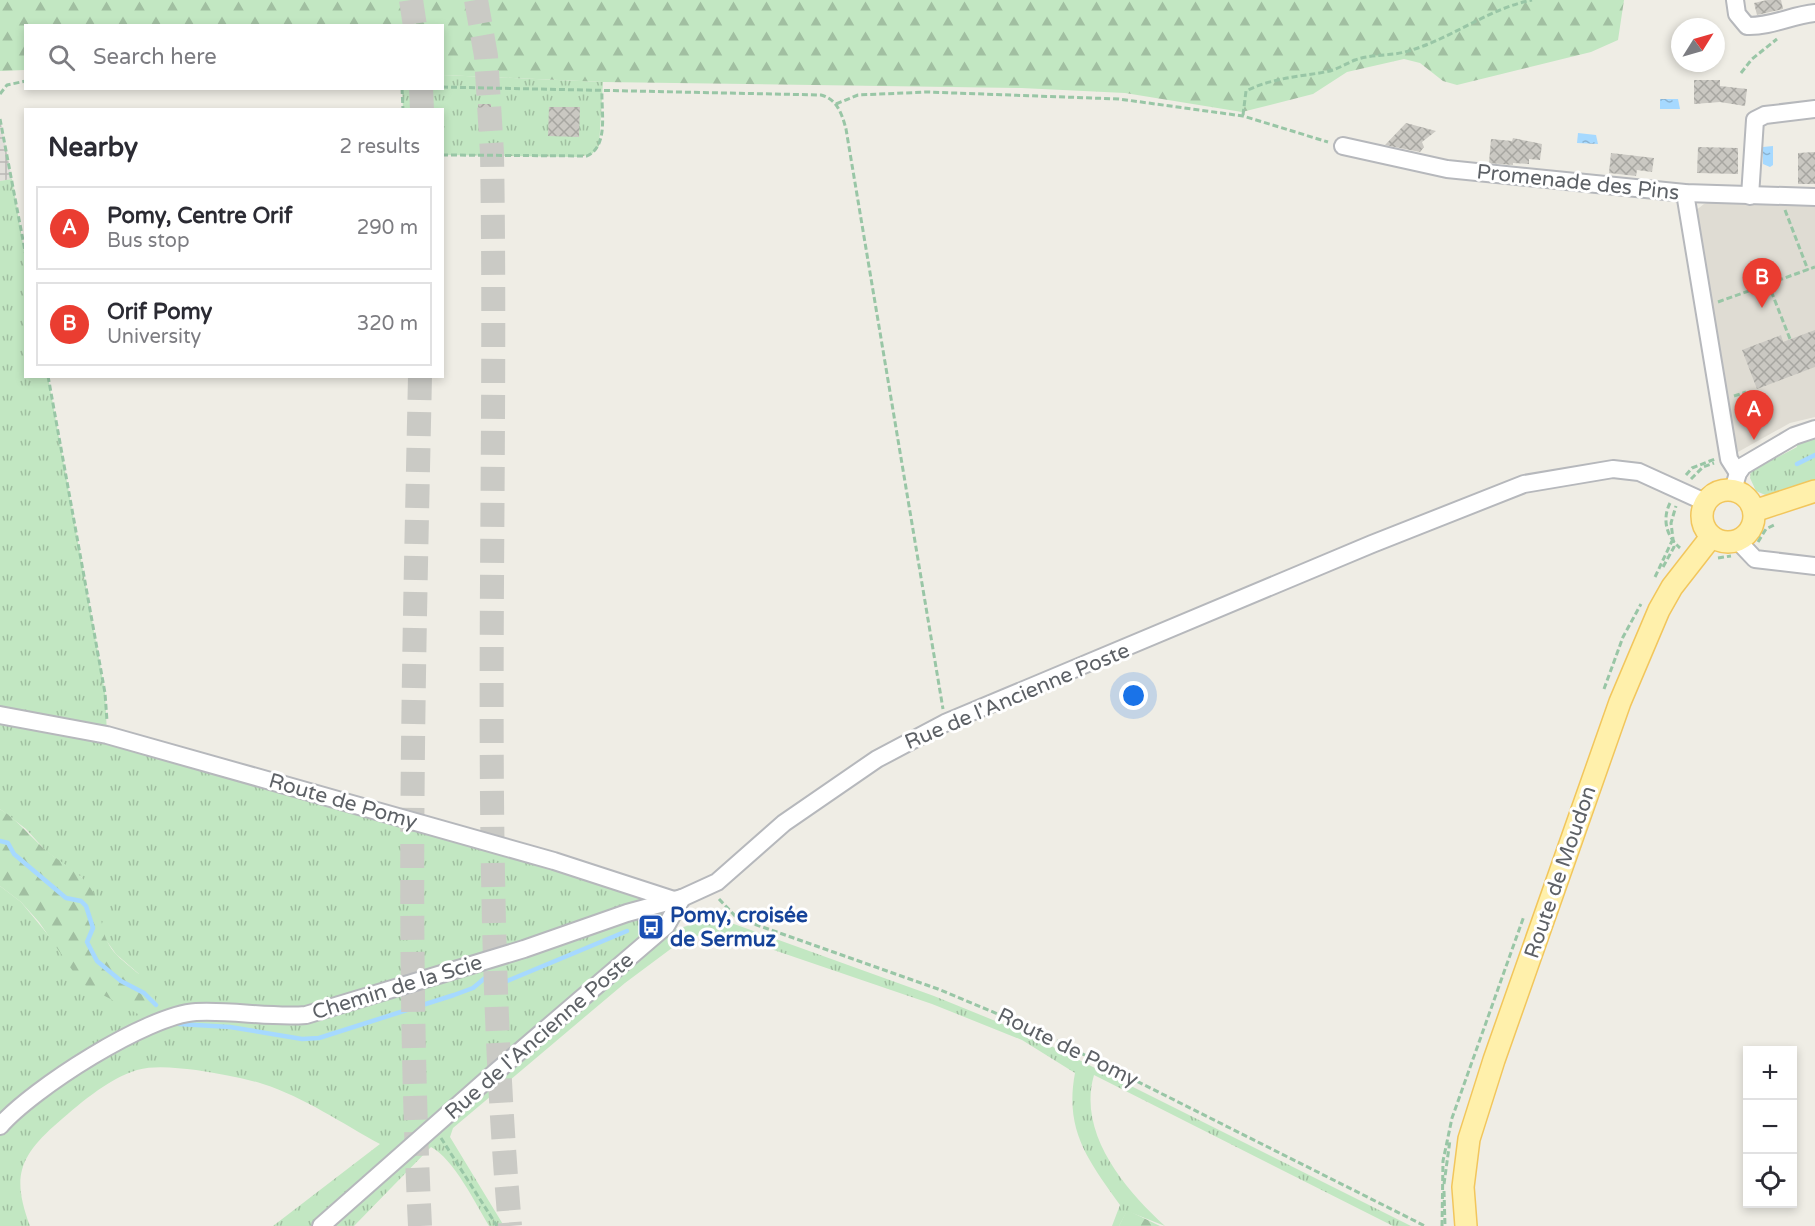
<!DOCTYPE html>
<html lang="en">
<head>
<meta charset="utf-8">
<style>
	:root { --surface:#fff; --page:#f7f7f7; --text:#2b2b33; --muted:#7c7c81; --line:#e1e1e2; --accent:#ea3d31 }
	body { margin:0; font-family:"Varela Round",sans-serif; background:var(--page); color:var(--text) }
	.controls { position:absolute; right:18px; bottom:18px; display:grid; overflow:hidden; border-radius:0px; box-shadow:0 3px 9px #0003 }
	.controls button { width:54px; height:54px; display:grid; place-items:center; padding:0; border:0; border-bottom:2px solid var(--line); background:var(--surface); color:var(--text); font:30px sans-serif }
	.compass { position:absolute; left:1671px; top:18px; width:54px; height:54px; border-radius:50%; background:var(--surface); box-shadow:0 3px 9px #0003; rotate:53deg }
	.you { position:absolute; left:1134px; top:696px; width:21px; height:21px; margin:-15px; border:4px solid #fff; border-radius:50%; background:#1a73e8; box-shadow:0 0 0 9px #1a73e833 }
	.badge { display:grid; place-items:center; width:39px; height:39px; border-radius:50%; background:var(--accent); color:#fff; font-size:20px; font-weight:700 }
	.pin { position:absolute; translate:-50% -50px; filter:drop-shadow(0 2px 3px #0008) }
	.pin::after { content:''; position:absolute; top:32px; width:21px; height:18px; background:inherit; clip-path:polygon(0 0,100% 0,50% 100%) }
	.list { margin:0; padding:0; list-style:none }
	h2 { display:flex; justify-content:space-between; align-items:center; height:78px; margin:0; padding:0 24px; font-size:26px }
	h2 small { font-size:20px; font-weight:400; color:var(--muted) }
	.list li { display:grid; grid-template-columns:39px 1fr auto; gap:18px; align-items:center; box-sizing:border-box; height:84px; margin:0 12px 12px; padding:0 12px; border:2px solid var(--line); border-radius:0px }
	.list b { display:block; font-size:22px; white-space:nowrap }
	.list p { margin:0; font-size:20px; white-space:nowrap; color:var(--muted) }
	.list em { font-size:20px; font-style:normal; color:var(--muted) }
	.icon { flex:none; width:33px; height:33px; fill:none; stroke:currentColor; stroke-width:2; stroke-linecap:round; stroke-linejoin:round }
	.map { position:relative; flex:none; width:1815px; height:1226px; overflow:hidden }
	.search { position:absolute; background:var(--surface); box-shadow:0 3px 9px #0003; left:24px; top:24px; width:420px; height:66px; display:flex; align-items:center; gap:15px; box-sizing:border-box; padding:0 21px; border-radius:0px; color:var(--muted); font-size:22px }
	.panel { position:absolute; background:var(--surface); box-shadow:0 3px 9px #0003; left:24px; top:108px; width:420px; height:270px; border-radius:0px }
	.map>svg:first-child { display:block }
	.industrial { fill:url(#industrial-grid) }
	.education { fill:#dfdcd3 }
	.grass { fill:url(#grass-tufts) }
	.forest { fill:url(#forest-firs) }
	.water { fill:url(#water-ripples) }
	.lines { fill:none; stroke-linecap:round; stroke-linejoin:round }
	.stream { stroke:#a6d9ff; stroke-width:4.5 }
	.building { fill:url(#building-cross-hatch) }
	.highway-tunnel { stroke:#cacac5; stroke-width:24; stroke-dasharray:24 12; stroke-linecap:butt }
	.minor-casing { stroke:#b6b8bc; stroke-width:20 }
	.major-casing { stroke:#f2c65c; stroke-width:24 }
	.path { stroke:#99c6a6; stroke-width:3; stroke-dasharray:6 3; stroke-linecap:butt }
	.minor { stroke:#fff; stroke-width:16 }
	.major { stroke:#fff0ab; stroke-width:21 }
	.labels { text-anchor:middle; stroke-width:6; stroke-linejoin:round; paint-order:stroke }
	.street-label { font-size:21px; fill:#5d6166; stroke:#fff }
	.transit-label { font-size:21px; font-weight:bold; fill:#164399; stroke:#fff; text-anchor:start }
</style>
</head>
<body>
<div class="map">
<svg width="1815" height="1226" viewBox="0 0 1815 1226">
	<defs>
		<pattern id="industrial-grid" width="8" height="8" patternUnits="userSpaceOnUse" patternTransform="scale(1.5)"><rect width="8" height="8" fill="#e1dfda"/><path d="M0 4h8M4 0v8" fill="none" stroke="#bab8b5"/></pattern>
		<pattern id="grass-tufts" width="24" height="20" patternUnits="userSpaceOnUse" patternTransform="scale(1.5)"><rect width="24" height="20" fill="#c2e7c2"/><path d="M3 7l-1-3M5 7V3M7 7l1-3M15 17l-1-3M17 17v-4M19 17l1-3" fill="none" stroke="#a1bfa1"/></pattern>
		<pattern id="forest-firs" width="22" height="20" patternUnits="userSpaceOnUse" patternTransform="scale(1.5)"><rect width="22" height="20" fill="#c2e7c2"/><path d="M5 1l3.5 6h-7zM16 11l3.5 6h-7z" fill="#a1bfa1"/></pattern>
		<pattern id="water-ripples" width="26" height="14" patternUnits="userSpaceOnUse" patternTransform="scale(1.5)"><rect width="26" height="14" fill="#a6d9ff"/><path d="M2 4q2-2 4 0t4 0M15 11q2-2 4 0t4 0" fill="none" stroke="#8ab3d2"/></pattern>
		<pattern id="building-cross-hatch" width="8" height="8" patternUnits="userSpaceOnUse" patternTransform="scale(1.5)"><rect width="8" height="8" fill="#cac8c2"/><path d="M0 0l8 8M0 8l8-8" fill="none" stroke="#a7a6a1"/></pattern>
	</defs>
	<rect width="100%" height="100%" fill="#efede5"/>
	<polygon class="industrial" points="0,119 12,179 0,181"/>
	<polygon class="education" points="1714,201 1815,203 1815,417 1790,423 1738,452 1728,450 1695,211 1704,204"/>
	<g class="grass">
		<polygon points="443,75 603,82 599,146 592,154 579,157 443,155 442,110 403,109 402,89 442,88"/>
		<path d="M 12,179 L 25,256 L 26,376 L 48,377 L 105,692 L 107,735 L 682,898 L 660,919 L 655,928 L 311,1226 L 273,1226 L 380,1144 C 343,1124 304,1097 263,1084 C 241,1077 219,1074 196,1070 C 176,1068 156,1065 137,1070 C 107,1079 77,1106 54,1126 C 17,1159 13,1180 30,1226 L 0,1226 L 0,886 L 21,902 L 58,947 L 139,974 L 116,954 L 103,936 L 93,893 L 81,877 L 46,851 L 26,829 L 0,809 L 0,181 Z"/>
		<polygon points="1815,436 1815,488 1770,497 1756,491 1750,478 1751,471 1797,447 1796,443"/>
		<path d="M 716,921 L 734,924 L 934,996 L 1025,1033 L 1411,1226 L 1393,1226 L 1094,1075 C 1077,1133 1125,1190 1165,1226 L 1127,1211 L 1119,1226 L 1112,1226 L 1120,1205 C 1089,1161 1064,1131 1075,1073 L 1022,1040 L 932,1004 L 724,933 L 696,936 L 676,945 L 625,983 L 453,1128 L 450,1137 L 504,1226 L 489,1226 C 476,1204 453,1158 431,1147 L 354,1226 L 329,1226 L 670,931 L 700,922 Z"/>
	</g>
	<g class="forest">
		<polygon points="0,0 1624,0 1618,40 1591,52 1457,85 1443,81 1420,63 1404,59 1347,72 1313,94 1242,112 1125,93 1021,88 603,82 443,75 442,26 26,26 25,70 0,71"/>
		<path d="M 0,809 C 19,821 31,838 48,852 C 63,864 83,874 93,892 C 104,912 98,932 114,952 C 129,969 155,980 156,1005 L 138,1014 L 81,983 L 39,922 L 21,902 L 0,886 Z"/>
		<polygon points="1127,1210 1160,1226 1119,1226"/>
	</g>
	<g class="water">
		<polygon points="1660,99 1678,99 1680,109 1660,109"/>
		<polygon points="1578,133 1596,135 1598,144 1577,143"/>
		<polygon points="1773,146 1773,165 1770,167 1763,164 1763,147"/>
	</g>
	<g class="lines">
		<g class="stream">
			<polyline points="1797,464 1815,455"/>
			<polyline points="0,841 8,843 14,854 66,898 81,901 86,906 93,928 87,942 97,961 121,981 144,993 156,1005"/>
			<polyline points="179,1024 230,1027 302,1039 319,1038 454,995 473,988 485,978 507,981 627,931"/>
		</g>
	</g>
	<g class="building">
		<polygon points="1767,0 1781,0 1783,9 1757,15 1754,3"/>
		<polygon points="1694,80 1720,80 1720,86 1747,89 1745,106 1720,102 1694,104"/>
		<polygon points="478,104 491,104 491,117 479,118"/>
		<polygon points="549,107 580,107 579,137 548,136"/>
		<polygon points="1406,123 1436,131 1422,142 1424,147 1420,152 1385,145"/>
		<polygon points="1513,138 1542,144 1540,160 1529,159 1529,164 1513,163 1513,165 1489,163 1491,139 1512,141"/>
		<polygon points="1698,147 1738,148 1738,174 1697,173"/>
		<polygon points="1815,152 1815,184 1798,184 1798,153"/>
		<polygon points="1611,153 1654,158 1652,172 1637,170 1636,176 1609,173"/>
		<polygon points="1815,330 1815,367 1757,389 1742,350 1781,335 1783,342"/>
	</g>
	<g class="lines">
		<g class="highway-tunnel">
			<polyline points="411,0 415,26"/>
			<path d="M 476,0 L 486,56 L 492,153 C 498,510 479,869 510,1226"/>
			<polyline points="421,88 422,110"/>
			<path d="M 420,376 C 414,660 406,943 420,1226"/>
		</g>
		<g class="minor-casing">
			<g id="minor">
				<path d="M 1735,0 L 1737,14 L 1747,26 C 1771,27 1792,15 1815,13"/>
				<polyline points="1343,146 1447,169 1685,193 1815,197"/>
				<polyline points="1685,193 1729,459 1738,473"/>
				<polyline points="1750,196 1755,120 1765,115 1815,109"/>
				<polyline points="1733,490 1738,473 1743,466 1794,436 1815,429"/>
				<polyline points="1738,541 1755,559 1815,566"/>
				<polyline points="0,715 107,735 554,861 674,900"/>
				<path d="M 0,1126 C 32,1089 147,1015 196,1012 C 233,1010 269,1018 306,1015 L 524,949 L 627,913 L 682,898 L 717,882 L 784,823 L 877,759 L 945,723 L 1372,544 L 1524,484 L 1613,469 L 1639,472 L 1705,502"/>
				<polyline points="321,1226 491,1076 666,926 682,898"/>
			</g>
		</g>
		<g class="major-casing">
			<g id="major">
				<circle cx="1728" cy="516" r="26"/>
				<polyline points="1754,511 1815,491"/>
				<polyline points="1466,1226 1463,1187 1469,1139 1494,1060 1620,702 1659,610 1672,587 1711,537"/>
			</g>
		</g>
		<g class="path">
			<polyline points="1741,73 1752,59 1777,39"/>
			<path d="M 442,87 L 821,95 C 837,99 842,114 846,129 L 943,709"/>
			<polyline points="402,88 403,110"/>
			<polyline points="0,94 7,85 26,81"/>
			<polyline points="836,104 858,95 927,92 1119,99 1243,116 1328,142"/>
			<path d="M 1243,115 L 1246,91 C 1272,78 1297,77 1325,72 C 1337,70 1345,64 1355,60 C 1371,54 1389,56 1405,52 C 1450,40 1487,9 1532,0"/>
			<polyline points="0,119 26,256"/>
			<path d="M 442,155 L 587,156 C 609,146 601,111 602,91"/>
			<polyline points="1785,210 1808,270"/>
			<polyline points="1768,283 1790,339"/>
			<polyline points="1718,302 1815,267"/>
			<polyline points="48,376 105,693 107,721"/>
			<polyline points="1734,396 1746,392"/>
			<polyline points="1686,475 1692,468 1715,459"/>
			<polyline points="1691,479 1703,467 1714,463"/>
			<path d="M 1670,503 C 1662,519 1666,536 1680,548"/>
			<polyline points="1758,542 1766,529 1776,524"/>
			<polyline points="1718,558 1731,556"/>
			<polyline points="1663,567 1674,547 1671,523 1676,506"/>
			<polyline points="1655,577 1672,541"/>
			<polyline points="1604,689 1623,637 1641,604"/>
			<polyline points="719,899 737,918 938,989 1029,1027 1425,1226"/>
			<polyline points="441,1138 497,1226"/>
			<polyline points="1444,1184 1450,1140"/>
			<polyline points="1444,1191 1445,1226"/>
			<polyline points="1442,1226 1443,1161 1452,1118 1524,916"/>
		</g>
		<use href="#minor" class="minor"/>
		<use href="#major" class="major"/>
	</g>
	<defs>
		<g id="bus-square" transform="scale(1.35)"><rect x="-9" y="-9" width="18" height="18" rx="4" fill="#1a4fb4" stroke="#fff"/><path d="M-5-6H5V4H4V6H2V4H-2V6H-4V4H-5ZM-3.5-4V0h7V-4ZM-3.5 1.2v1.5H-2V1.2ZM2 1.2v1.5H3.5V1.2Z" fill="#fff"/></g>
	</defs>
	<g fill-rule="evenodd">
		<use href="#bus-square" x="651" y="927"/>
	</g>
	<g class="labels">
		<g class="street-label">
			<text transform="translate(1578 182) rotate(6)" y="7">Promenade des Pins</text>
			<text transform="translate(1017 696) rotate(-23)" y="7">Rue de l'Ancienne Poste</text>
			<text transform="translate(343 801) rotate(16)" y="7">Route de Pomy</text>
			<text transform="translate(1560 872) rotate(-71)" y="7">Route de Moudon</text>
			<text transform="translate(397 987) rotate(-17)" y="7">Chemin de la Scie</text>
			<text transform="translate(539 1036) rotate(-41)" y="7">Rue de l'Ancienne Poste</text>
			<text transform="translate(1068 1047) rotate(26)" y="7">Route de Pomy</text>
		</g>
		<g class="transit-label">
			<text x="670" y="922">Pomy, croisée<tspan x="670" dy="24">de Sermuz</tspan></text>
		</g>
	</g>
</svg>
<div class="controls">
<button>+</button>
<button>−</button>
<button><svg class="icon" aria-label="locate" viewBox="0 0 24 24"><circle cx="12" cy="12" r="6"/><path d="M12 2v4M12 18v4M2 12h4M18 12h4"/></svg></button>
</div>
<svg class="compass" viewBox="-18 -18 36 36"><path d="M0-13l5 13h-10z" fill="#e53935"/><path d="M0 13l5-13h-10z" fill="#7c7c81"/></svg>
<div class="you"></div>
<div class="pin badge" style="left:1754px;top:440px">A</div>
<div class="pin badge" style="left:1762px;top:308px">B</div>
<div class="search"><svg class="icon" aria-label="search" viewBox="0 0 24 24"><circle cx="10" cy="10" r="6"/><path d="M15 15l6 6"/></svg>Search here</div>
<section class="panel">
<h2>Nearby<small>2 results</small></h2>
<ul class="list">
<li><span class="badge">A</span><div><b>Pomy, Centre Orif</b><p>Bus stop</p></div><em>290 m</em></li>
<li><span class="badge">B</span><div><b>Orif Pomy</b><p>University</p></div><em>320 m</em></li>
</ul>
</section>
</div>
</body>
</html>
